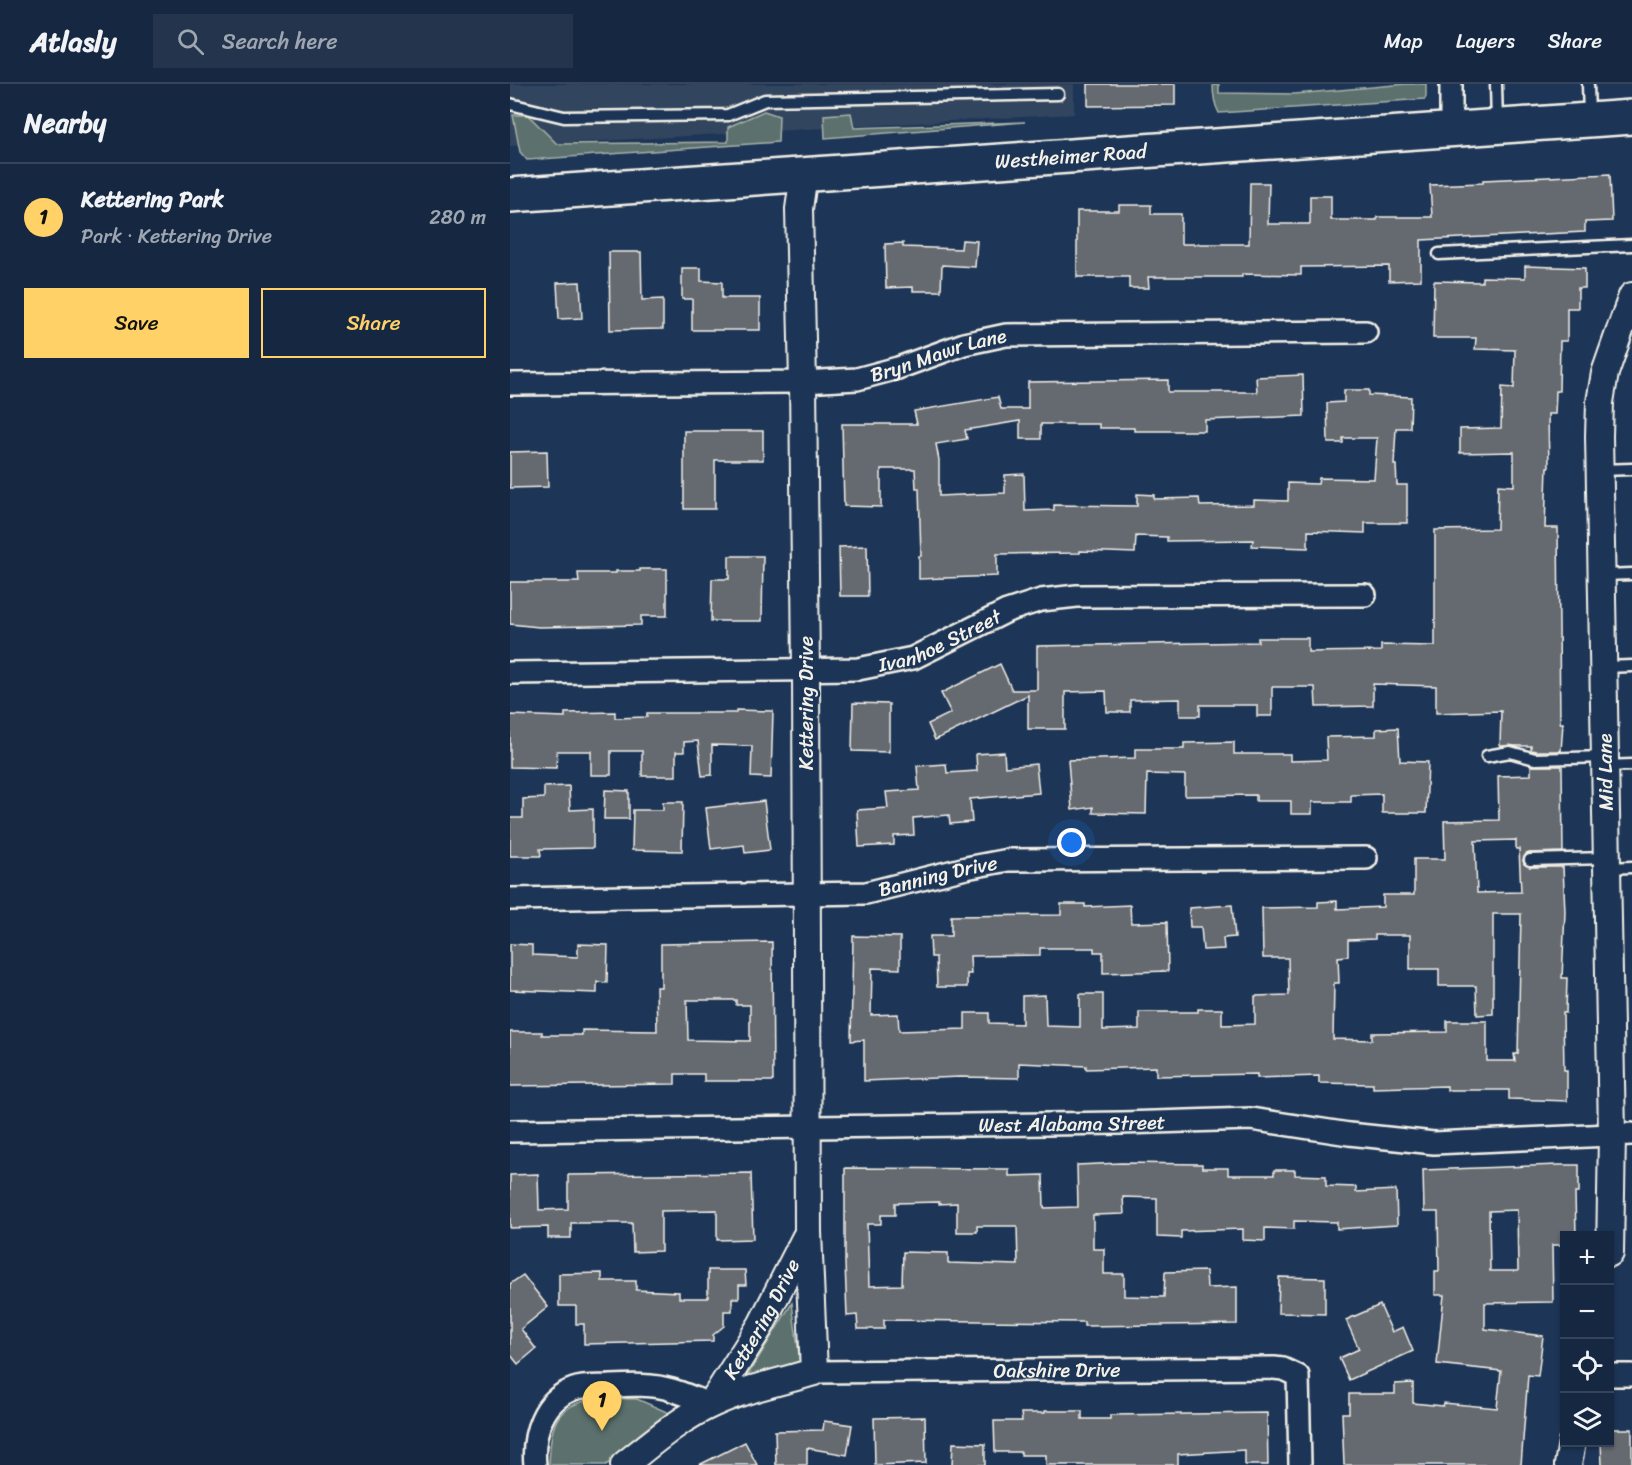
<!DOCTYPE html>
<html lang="en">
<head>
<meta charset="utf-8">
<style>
	:root { --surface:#162841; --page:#23344c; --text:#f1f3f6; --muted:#9ea6b1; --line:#35445a; --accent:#ffd166 }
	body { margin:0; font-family:Sriracha,sans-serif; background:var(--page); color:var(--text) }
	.controls { position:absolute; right:18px; bottom:18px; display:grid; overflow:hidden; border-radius:0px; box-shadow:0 2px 4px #0004 }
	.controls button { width:54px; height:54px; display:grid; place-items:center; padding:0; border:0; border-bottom:2px solid var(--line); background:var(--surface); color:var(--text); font:30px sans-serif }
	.you { position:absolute; left:562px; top:759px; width:21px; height:21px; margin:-15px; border:4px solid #fff; border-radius:50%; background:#1a73e8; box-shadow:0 0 0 9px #1a73e833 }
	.badge { display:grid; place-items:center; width:39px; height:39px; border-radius:50%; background:var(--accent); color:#111; font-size:20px; font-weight:700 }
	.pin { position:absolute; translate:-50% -50px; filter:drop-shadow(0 2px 3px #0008) }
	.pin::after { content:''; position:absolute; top:32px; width:21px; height:18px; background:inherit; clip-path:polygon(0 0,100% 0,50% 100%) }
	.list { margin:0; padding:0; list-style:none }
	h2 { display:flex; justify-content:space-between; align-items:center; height:78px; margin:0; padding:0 24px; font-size:26px }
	h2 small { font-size:20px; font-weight:400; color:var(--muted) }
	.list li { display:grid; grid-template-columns:39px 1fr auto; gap:18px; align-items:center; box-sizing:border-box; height:108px; padding:0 24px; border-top:2px solid var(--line) }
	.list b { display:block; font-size:22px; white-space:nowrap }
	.list p { margin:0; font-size:20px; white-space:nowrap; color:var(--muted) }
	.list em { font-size:20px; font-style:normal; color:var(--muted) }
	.actions { display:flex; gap:12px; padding:18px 24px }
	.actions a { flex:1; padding:14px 0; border:2px solid var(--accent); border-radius:0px; text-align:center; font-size:21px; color:var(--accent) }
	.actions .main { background:var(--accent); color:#111 }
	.icon { flex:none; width:33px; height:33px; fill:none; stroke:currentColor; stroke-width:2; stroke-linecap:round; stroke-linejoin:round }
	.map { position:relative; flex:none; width:1122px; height:1381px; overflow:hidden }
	header { display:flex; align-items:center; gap:36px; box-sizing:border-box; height:84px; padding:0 30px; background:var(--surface); border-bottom:2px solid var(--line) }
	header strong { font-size:28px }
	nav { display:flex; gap:33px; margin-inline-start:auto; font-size:21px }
	.search { width:420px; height:54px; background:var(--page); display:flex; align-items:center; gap:15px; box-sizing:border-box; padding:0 21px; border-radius:0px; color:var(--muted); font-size:22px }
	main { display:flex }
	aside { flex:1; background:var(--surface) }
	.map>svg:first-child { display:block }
	.built { fill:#33455e }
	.green { fill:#5b716d; stroke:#a8b1aa; stroke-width:1.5 }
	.building { fill:#656a70; stroke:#f4f1e8; stroke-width:1.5; fill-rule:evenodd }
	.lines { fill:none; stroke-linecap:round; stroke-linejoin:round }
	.service-casing { stroke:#f4f1e8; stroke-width:15 }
	.minor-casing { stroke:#f4f1e8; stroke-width:26 }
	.tertiary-casing { stroke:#f4f1e8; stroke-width:30 }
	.primary-casing { stroke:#f4f1e8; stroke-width:38 }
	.service { stroke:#1d3557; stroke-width:10 }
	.minor { stroke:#1d3557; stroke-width:21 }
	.tertiary { stroke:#1d3557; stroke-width:26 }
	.primary { stroke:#1d3557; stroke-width:33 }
	.labels { text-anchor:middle; stroke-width:4.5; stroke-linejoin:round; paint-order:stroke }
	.street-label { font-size:20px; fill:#f4f1e8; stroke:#1d3557 }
</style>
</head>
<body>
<header>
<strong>Atlasly</strong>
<div class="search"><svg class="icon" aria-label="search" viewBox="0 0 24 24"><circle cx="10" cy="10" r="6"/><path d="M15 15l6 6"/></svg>Search here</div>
<nav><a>Map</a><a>Layers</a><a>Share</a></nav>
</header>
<main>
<aside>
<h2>Nearby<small></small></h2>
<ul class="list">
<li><span class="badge">1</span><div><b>Kettering Park</b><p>Park · Kettering Drive</p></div><em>280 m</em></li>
</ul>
<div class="actions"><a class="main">Save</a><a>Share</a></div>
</aside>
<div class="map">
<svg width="1122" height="1381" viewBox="0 0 1122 1381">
	<rect width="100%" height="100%" fill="#1d3557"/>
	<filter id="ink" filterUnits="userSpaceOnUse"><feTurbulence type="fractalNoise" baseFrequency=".0167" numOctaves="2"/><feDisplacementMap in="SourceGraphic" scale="12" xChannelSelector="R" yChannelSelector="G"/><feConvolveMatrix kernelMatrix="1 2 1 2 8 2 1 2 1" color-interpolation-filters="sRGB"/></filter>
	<g filter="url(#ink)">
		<polygon class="built" points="0,0 564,0 564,30 0,62"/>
		<g class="green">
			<path d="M 896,0 L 916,0 L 916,12 L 915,15 L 709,29 C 704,20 703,12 703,1 L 709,1 L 709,9 L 785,10 Z"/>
			<polygon points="254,27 269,32 268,58 17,76 10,68 3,31 18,31 47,60 218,58 218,43"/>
			<polygon points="341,29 344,44 515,38 315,54 314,31"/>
			<polygon points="282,1219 290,1278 236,1294"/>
			<path d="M 90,1314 L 127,1315 L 159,1329 L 159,1334 L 96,1381 L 39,1381 C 41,1339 44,1320 90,1314 Z"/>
		</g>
		<g class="building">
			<polygon points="578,0 665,0 665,21 578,22"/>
			<polygon points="1100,90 1102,137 1075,138 1075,148 911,156 911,196 879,197 879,182 791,183 791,191 732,190 732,193 638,193 639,204 619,204 619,193 567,193 567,127 609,127 609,121 641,121 641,130 671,130 671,160 739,160 740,99 759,99 758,140 800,140 800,112 821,112 821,136 867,136 867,133 922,133 920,101 973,99 973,96"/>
			<polygon points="452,156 467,157 465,183 432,181 431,207 403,207 403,203 376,204 375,160 393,159 393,163 451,165"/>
			<polygon points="99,168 131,168 132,216 153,215 153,245 100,246"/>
			<polygon points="1015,182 1075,184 1075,204 1068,204 1068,224 1057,224 1057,257 1050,257 1049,307 1046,307 1045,330 1038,330 1039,383 1037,383 1035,444 1048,444 1050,639 1053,639 1051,667 1026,667 1021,666 1021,662 990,662 991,627 926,629 926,602 863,600 863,622 806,623 805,603 762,603 762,632 747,632 747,621 690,621 690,632 670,632 670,615 620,616 620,628 597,628 596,607 555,608 555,645 518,645 518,611 425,656 418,640 441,629 431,609 490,580 502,606 527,606 527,562 748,558 748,554 798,554 798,568 871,567 871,561 925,562 925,446 987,445 988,401 1004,402 1004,368 950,369 950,345 991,344 992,303 1004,304 1005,266 965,265 966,254 923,254 924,197 972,198 972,193 1015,194"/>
			<polygon points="172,184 191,184 191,197 212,198 212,214 250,214 250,246 182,246 182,215 172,215"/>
			<polygon points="70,198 72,234 49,235 47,199"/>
			<polygon points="793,291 794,332 695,336 695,347 624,347 624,344 589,344 589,340 531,340 531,355 510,355 510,337 455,346 457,355 426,360 429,376 429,412 495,409 495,391 514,390 515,427 544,426 544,421 627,422 627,410 644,411 644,415 689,414 690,422 744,421 744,416 778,417 778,399 808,400 809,394 864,395 867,354 833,354 833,359 818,359 817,319 834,318 834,306 859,306 859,311 901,313 900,344 886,344 884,381 886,381 887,401 897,401 897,439 855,439 855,449 798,447 798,464 742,462 743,456 657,457 657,453 626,452 625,469 570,467 570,469 487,470 487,492 409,495 409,472 411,472 409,404 406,404 405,385 371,385 371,423 334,422 332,340 407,340 404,327 488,313 491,325 518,325 518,298 658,296 658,308 747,308 746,293"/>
			<polygon points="174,347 253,347 253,376 205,376 205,425 174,425"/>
			<polygon points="37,367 38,403 0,404 0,368"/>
			<polygon points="357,462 358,512 330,512 329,463"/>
			<polygon points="219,472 253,472 252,537 201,537 202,495 219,495"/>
			<polygon points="130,485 157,485 157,532 131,532 131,541 29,543 0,540 0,498 69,498 68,489 106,489 106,487 130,487"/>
			<polygon points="343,619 379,620 379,668 342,667"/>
			<polygon points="226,626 263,627 261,694 241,693 242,662 202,661 202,691 192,692 188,657 174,658 174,668 166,668 166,692 132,692 132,667 101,667 101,691 81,691 81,667 47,667 46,684 0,683 0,631 55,633 55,629 105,628 105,634 137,633 137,629 226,629"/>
			<polygon points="888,644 890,677 918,678 916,729 872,729 872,710 841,711 841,718 802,718 802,730 781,730 781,717 746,717 746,711 675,712 675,691 637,690 636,730 583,729 583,723 562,726 558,676 625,674 625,665 674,665 674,659 724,658 724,670 780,670 780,677 817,676 816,653 866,652 866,645"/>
			<polygon points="494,668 495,683 526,680 529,709 460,715 462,738 440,740 439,731 403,734 404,751 384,752 384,761 349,763 347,726 378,724 376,708 409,706 407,682 436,680 437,689 467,687 466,670"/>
			<path d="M 1021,682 L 1052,682 L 1053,768 L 1019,769 L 1016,770 L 1013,776 L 1014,780 L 1020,783 L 1053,783 L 1055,828 L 1052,894 L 1057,894 L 1056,929 L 1053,929 L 1054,986 L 1057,986 L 1057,1017 L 999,1015 L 999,1006 L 937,1006 L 937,1002 L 863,1004 L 863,1000 L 809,999 L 809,992 L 747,994 L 747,990 L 646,992 L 646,983 L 576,985 L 576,982 L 509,979 L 509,994 L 450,993 L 354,997 L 354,956 L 341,957 L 343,852 L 390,853 L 390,885 L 362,884 L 361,931 L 388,930 L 389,947 L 455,945 L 455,929 L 479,929 L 479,939 L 512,940 L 512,912 L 535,911 L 536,942 L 570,943 L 570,910 L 593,910 L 593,946 L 629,945 L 629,928 L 688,928 L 688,925 L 712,925 L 712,941 L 745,940 L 745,912 L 779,911 L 778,874 L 753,874 L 752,824 L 808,823 L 808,818 L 827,817 L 827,825 L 873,823 L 873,811 L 904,811 L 904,775 L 935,775 L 934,737 L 989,736 L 988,692 L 1021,691 ZM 1006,756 L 1006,765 L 1009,765 L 1011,808 L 967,809 L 965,757 ZM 983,830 L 1011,830 L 1008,970 L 1004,970 L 1005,977 L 977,977 L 977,937 L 937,937 L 937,948 L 862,949 L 862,956 L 823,955 L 824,899 L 829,899 L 828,873 L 838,872 L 838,856 L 865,855 L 865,851 L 900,851 L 900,885 L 929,885 L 929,902 L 966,902 L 967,931 L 983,930 Z"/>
			<polygon points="59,702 60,726 83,725 83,764 30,765 31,772 0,772 0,734 13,734 13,715 34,714 34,703"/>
			<polygon points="95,706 119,707 119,735 94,735"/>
			<polygon points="254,717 260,766 235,769 234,761 201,765 196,724"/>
			<polygon points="153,718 173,718 172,767 122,766 123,726 153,726"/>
			<polygon points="551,820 575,820 575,823 620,821 621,839 657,838 658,887 593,889 593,868 584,868 584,864 530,864 530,871 460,872 461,890 457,890 457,903 427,903 426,873 421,873 420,852 441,852 441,832 551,831"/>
			<polygon points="722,821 725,853 713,854 714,865 693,866 691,843 680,843 679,824"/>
			<path d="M 262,858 L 263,997 L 194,997 L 194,990 L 165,990 L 165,1000 L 0,1002 L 0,948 L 32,948 L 32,951 L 72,951 L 72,946 L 147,947 L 146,903 L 151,903 L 151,860 ZM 177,916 L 226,916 L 226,921 L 240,921 L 240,957 L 178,956 Z"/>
			<polygon points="0,860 22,861 22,871 68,873 68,860 98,861 97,899 87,898 87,909 0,906"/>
			<path d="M 611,1079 L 692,1080 L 692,1084 L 718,1084 L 718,1091 L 764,1091 L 764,1086 L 785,1086 L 785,1091 L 816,1092 L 816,1102 L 846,1103 L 846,1108 L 886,1106 L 887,1141 L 827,1145 L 827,1138 L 784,1137 L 784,1145 L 755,1144 L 755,1157 L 733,1156 L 733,1145 L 671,1147 L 671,1154 L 647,1153 L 647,1114 L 613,1113 L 614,1130 L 583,1131 L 583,1165 L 594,1165 L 594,1190 L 614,1190 L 614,1212 L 654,1213 L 655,1188 L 696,1187 L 697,1204 L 727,1203 L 727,1240 L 574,1242 L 574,1238 L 374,1236 L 374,1245 L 348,1245 L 347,1231 L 337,1232 L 335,1179 L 335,1084 L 499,1085 L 499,1092 L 533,1091 L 534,1124 L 568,1123 L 567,1081 ZM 429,1118 L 429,1120 L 447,1119 L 447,1148 L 467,1148 L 467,1142 L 507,1142 L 508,1181 L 438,1179 L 438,1169 L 393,1168 L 392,1201 L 359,1202 L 357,1140 L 371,1140 L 371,1131 L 385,1131 L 385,1119 Z"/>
			<path d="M 1049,1081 L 1069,1081 L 1069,1109 L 1065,1109 L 1066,1152 L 1054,1152 L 1054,1161 L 1042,1161 L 1043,1218 L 975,1219 L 975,1245 L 1033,1252 L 1028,1292 L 1018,1291 L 1011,1381 L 834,1381 L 832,1329 L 839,1329 L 839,1310 L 885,1310 L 885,1300 L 903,1299 L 903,1319 L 933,1322 L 934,1319 L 987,1324 L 991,1287 L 927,1280 L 934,1211 L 925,1211 L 925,1187 L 929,1187 L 928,1128 L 914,1128 L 913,1086 ZM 1007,1126 L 1008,1187 L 980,1187 L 979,1127 Z"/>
			<polygon points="241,1089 243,1155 207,1156 207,1126 151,1127 151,1167 123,1168 122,1139 61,1139 61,1154 38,1154 38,1143 0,1144 0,1091 28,1090 29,1126 58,1125 58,1091"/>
			<polygon points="198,1186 235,1186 236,1201 229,1201 229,1214 222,1214 222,1227 214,1227 214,1242 203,1251 203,1257 74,1260 74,1240 66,1240 66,1222 49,1222 49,1190 92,1189 92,1197 126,1197 126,1206 169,1208 169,1214 198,1214"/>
			<polygon points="13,1191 38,1223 11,1245 26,1265 8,1280 0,1270 0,1200"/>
			<polygon points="769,1193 815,1194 815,1230 768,1229"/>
			<polygon points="870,1221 882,1248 893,1243 903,1267 839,1296 829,1274 849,1265 836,1236"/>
			<polygon points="535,1327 572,1327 572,1335 600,1335 600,1331 757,1329 758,1381 735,1381 735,1366 668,1370 668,1381 536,1381 536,1371 511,1371 511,1368 485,1368 484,1337 512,1337 511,1329 535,1329"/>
			<polygon points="415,1333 416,1379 365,1381 364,1334"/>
			<polygon points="314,1337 342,1341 337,1371 297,1364 297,1381 266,1381 265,1347 313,1346"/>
			<polygon points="1100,1345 1122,1345 1122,1381 1092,1381 1091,1359 1100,1359"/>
			<polygon points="235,1358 247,1381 189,1381"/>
			<polygon points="443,1359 475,1360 475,1381 442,1381"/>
		</g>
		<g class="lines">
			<g class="service-casing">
				<g id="service">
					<polyline points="986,0 987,40"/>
					<polyline points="1078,0 1079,33"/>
					<polyline points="0,20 54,33 218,31 255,16 548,10"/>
					<polyline points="929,170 1122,161"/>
					<polyline points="1090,386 1122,385"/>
					<polyline points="1092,491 1122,490"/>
					<polyline points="1094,583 1122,582"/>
					<polyline points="977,672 1000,668 1025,675 1095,673"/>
					<polyline points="1095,682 1122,681"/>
					<polyline points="1020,776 1096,774"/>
					<polyline points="1097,784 1122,783"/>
				</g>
			</g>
			<g class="minor-casing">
				<g id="minor">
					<polyline points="941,0 941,46"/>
					<path id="s1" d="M 0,300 L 293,298 L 347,295 L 388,284 L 454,260 L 496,251 L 856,248"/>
					<path id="s2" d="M 0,589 L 348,585 L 403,574 L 497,527 L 531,516 L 567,512 L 855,511"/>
					<path id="s3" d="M 0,815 L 356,809 L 456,784 L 498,776 L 856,774"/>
					<path id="s4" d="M 0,1047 L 612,1039 L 741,1035 L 839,1050 L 924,1059 L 1122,1050"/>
					<path id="s5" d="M 304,1288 L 764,1284 L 773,1285 L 788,1292 L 790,1381"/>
					<polyline points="1100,1291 1122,1291"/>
					<path d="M 25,1381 C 22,1351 32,1316 64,1305 C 75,1301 90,1303 101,1302 C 121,1301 143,1300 162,1306 C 175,1310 188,1316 201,1320"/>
				</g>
			</g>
			<g class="tertiary-casing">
				<g id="tertiary">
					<polyline points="1100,1169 1102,1050 1089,352 1090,318 1095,289 1122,212"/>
					<path id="s6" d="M 201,1320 L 251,1241 L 295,1154"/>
					<path d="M 114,1381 C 142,1359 169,1335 202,1320 C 234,1305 270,1298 304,1288 L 298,1148 L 296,586 L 293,298 L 289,125 L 294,90"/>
					<polyline points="1058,1381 1062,1358"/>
				</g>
			</g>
			<g class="primary-casing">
				<g id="primary">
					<path id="s7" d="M 0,111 L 1122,33"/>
				</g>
			</g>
			<use href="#service" class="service"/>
			<use href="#minor" class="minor"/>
			<use href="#tertiary" class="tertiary"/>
			<use href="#primary" class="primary"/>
		</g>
	</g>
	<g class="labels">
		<g class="street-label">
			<text dy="7" stroke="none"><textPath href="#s7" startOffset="562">Westheimer Road</textPath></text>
			<text dy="7" stroke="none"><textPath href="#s1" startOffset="432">Bryn Mawr Lane</textPath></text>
			<text dy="7" stroke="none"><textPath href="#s2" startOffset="435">Ivanhoe Street</textPath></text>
			<text transform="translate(296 619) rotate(-90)" y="7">Kettering Drive</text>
			<text transform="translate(1095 688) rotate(-91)" y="7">Mid Lane</text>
			<text dy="7" stroke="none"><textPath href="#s3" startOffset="430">Banning Drive</textPath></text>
			<text dy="7" stroke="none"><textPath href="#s4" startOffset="562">West Alabama Street</textPath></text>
			<text dy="7" stroke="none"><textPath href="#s6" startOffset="99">Kettering Drive</textPath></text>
			<text dy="7" stroke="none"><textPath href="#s5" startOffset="243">Oakshire Drive</textPath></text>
		</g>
	</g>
</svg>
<div class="controls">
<button>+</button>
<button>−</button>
<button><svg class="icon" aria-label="locate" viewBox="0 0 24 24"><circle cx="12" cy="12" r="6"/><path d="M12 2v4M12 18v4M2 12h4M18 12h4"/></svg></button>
<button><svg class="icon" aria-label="layers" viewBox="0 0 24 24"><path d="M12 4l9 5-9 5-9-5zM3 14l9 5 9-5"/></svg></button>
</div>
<div class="you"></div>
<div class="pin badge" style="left:92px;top:1347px">1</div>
</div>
</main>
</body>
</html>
